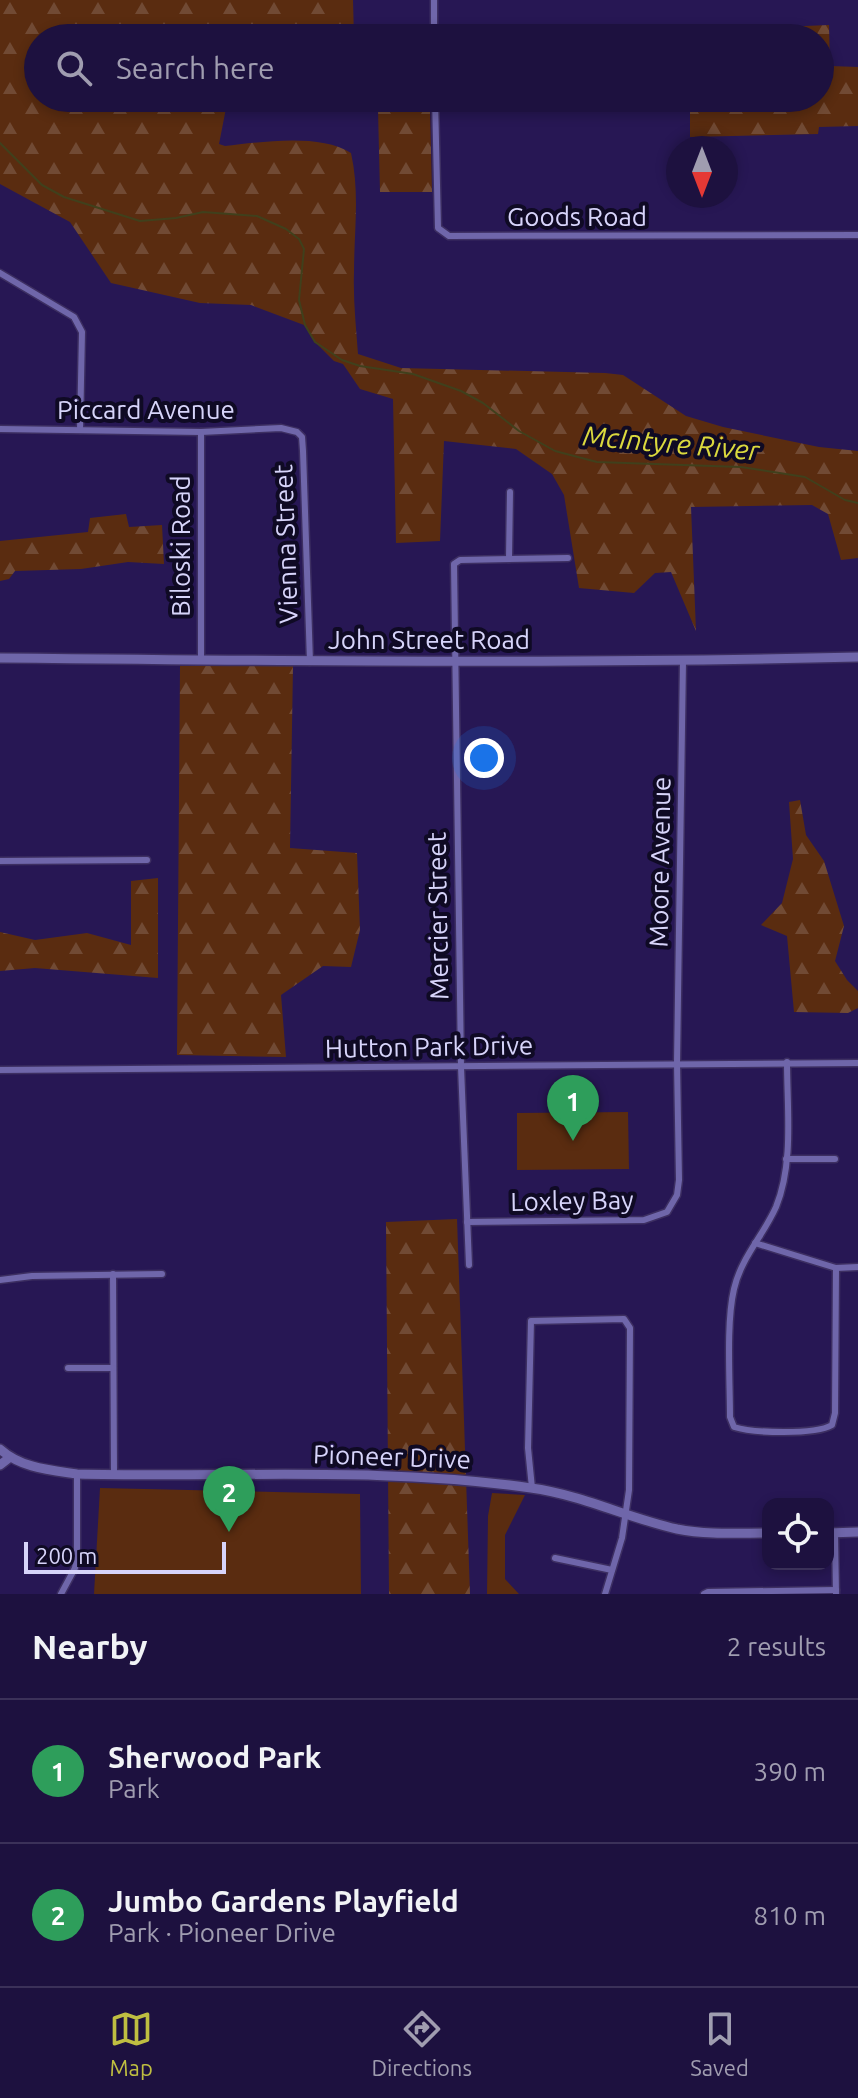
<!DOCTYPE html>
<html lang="en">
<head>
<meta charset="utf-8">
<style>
	:root { --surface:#1d113f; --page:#251a46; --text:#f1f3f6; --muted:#a09db0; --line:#3b3159; --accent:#bfbe41 }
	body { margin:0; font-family:Ubuntu,sans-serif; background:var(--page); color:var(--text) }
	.controls { position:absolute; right:24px; bottom:24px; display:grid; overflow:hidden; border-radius:16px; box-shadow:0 4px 12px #0003 }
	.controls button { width:72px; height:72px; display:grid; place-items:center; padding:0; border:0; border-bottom:2px solid var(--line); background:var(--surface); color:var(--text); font:40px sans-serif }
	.compass { position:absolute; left:666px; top:136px; width:72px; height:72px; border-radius:50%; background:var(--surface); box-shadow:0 4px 12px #0003; rotate:180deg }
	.scale { position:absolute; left:24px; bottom:20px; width:202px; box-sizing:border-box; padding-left:8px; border:4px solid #d7d4fa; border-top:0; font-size:22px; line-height:28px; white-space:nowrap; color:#d7d4fa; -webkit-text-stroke:6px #0f0a24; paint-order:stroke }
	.you { position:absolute; left:484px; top:758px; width:28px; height:28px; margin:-20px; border:6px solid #fff; border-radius:50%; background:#1a73e8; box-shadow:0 0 0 12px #1a73e833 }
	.badge { display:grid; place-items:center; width:52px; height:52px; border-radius:50%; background:var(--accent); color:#fff; font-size:26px; font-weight:700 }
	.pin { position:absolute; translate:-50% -66px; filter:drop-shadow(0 2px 4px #0008) }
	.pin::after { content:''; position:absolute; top:42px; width:28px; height:24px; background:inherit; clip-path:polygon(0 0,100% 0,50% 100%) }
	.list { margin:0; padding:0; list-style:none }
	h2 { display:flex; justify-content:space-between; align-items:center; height:104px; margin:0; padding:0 32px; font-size:34px }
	h2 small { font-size:26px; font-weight:400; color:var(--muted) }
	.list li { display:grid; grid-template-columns:52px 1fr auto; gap:24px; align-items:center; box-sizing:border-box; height:144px; padding:0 32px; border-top:2px solid var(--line) }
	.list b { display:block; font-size:30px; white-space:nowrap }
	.list p { margin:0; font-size:26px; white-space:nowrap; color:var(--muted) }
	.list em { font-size:26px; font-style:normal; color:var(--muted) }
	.icon { flex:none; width:44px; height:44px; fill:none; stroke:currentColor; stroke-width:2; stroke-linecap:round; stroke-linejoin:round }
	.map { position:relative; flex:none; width:858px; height:1594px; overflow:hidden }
	.search { position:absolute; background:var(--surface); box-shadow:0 4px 12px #0003; left:24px; right:24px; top:24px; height:88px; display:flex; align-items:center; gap:20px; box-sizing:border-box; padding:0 28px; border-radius:44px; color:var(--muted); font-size:30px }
	.sheet { height:392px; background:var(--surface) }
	nav { display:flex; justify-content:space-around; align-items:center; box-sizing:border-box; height:112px; border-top:2px solid var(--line); background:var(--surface); font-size:22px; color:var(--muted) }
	nav a { display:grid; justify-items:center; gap:4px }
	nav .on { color:var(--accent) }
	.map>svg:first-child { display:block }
	.forest { fill:url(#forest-firs) }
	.park { fill:#5a2c10 }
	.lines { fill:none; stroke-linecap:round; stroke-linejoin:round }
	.stream { stroke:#40401c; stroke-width:2 }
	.street-casing { stroke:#3d2f62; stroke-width:9 }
	.secondary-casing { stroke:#3d2f62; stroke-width:12 }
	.street { stroke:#6f66aa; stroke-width:6 }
	.secondary { stroke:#6f66aa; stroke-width:9 }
	.labels { text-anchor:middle; stroke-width:8; stroke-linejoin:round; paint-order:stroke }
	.street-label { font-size:26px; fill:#d7d4fa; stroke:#0f0a24 }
	.water-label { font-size:28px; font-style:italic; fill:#dbd93e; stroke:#0f0a24 }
</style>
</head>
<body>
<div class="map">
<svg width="858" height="1594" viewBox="0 0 858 1594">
	<defs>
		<pattern id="forest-firs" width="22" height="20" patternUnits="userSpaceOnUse" patternTransform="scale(2)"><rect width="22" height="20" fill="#5a2c10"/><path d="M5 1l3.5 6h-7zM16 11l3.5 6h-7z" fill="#714a34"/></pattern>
	</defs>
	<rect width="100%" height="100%" fill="#271754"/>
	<g class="forest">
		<path d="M 0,0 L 353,0 L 354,38 L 38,38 L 38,98 L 228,98 L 219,144 L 225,146 C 261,142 320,133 351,153 C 360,193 354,232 354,272 C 353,299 356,327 358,354 L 401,368 L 605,373 L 623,375 L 686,416 L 723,427 L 819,447 L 858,451 L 858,558 L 841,560 L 828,514 L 812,505 L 691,507 L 696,631 L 671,572 L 655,573 L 634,593 L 579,588 L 564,495 L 552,474 L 516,449 L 444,441 L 440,541 L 396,543 L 393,399 L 360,389 L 343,364 L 334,361 L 315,342 L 304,325 L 251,305 L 200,303 L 111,283 L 70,222 L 0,184 Z"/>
		<polygon points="829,25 830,66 858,67 858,126 819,127 818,134 690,137 690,98 820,98 820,38 690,38 690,34 704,30"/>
		<polygon points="430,108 432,192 380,192 378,109"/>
		<polygon points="126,514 129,527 162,525 164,564 128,562 81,569 15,571 9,579 0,581 0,541 88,532 90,518"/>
		<polygon points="180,666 293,666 290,848 357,853 360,930 351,967 323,966 281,995 286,1057 177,1055"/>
		<polygon points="800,800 806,835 824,861 844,926 835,961 847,980 858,991 858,1008 848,1013 794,1012 787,936 761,925 782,903 793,859 789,802"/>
		<polygon points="158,878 158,978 35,968 0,971 0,932 35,940 87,933 131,945 131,881"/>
		<polygon points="457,1219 470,1594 389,1594 386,1222"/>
	</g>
	<g class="park">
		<polygon points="628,1112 629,1169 517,1170 517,1113"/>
		<polygon points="100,1488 360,1494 361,1594 94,1594"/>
		<polygon points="492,1493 525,1495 505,1535 505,1579 519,1594 487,1594 488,1516"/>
	</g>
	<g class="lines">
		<polyline class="stream" points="0,143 42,185 64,197 140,221 176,218 203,212 257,216 286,229 299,239 304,249 299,300 305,325 315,342 342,360 360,366 413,374 461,391 483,403 519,431 555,451 597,462 741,467 805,477 845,500 858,503"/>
		<g class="street-casing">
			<g id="street">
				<polyline points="434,0 434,38"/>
				<polyline points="435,98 438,228 449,236 858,235"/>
				<polyline points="0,273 74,317 82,332 80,430"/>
				<polyline points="0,429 201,432 281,428 297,432 302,437 303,451 310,662"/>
				<polyline points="509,559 510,492"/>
				<polyline points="201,660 201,432"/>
				<polyline points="0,861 147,860"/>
				<path d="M 787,1062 C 787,1108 794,1163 776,1207 C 763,1236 741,1258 734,1289 C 726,1323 730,1381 730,1417 L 734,1427 C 753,1433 815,1435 832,1425 L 835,1413 L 836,1268"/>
				<polyline points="0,1070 858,1063"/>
				<polyline points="786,1159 835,1159"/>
				<polyline points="467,1222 644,1220 667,1212 677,1195 679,1180 677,1063 683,661"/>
				<polyline points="755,1243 836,1268 858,1267"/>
				<polyline points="469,1265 461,1067 454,564 460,560 568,558"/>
				<polyline points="113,1274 114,1475"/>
				<polyline points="0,1280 32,1276 162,1274"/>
				<polyline points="68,1368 113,1368"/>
				<polyline points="532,1488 528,1448 531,1321 624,1319 630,1328 629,1490 622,1538 605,1594"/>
				<polyline points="835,1533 836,1594"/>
				<polyline points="555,1558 612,1570"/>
				<polyline points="61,1594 75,1568 77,1555 77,1474"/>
				<polyline points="704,1594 708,1592 836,1590"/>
			</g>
		</g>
		<g class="secondary-casing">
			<g id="secondary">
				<path d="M 0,658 C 286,661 572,664 858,657"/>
				<path d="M 0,1449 C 21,1468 50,1470 77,1474 C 228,1478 381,1466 531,1488 C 582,1495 628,1518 677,1529 C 707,1535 738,1533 768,1533"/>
				<polyline points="0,1465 9,1458"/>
				<polyline points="828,1533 858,1532"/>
			</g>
		</g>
		<use href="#street" class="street"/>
		<use href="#secondary" class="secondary"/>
	</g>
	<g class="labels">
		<g class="street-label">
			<text x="577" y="226">Goods Road</text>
			<text x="146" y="419">Piccard Avenue</text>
			<text transform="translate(286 544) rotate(-92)" y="9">Vienna Street</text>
			<text transform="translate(181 546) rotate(-90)" y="9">Biloski Road</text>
			<text x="429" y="649">John Street Road</text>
			<text transform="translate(660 862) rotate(-89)" y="9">Moore Avenue</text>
			<text transform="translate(438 916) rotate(-91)" y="9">Mercier Street</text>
			<text transform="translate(429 1047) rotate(-1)" y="9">Hutton Park Drive</text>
			<text transform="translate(572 1201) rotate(-1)" y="9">Loxley Bay</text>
			<text transform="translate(392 1457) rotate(2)" y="9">Pioneer Drive</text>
		</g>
		<g class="water-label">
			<text transform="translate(671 443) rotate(5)" y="10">McIntyre River</text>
		</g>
	</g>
</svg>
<div class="controls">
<button><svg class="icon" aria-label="locate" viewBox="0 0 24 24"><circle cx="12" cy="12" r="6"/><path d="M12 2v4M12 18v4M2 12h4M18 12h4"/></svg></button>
</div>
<svg class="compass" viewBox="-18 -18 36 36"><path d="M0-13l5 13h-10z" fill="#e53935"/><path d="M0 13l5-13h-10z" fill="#a09db0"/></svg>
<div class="scale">200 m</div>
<div class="you"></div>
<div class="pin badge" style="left:573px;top:1141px;background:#2e9e5b">1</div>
<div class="pin badge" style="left:229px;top:1532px;background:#2e9e5b">2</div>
<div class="search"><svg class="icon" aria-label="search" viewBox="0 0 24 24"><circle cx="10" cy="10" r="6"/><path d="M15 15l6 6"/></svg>Search here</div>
</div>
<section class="sheet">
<h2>Nearby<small>2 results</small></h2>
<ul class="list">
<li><span class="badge" style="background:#2e9e5b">1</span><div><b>Sherwood Park</b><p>Park</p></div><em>390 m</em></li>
<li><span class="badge" style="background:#2e9e5b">2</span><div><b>Jumbo Gardens Playfield</b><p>Park · Pioneer Drive</p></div><em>810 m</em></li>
</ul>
</section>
<nav>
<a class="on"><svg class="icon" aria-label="map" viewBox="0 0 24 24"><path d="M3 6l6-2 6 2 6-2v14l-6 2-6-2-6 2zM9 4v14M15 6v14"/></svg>Map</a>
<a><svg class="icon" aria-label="directions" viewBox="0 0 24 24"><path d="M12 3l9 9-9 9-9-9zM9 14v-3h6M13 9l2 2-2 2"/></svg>Directions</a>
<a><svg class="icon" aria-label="saved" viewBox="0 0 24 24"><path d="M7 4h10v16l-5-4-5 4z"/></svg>Saved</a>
</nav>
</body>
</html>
